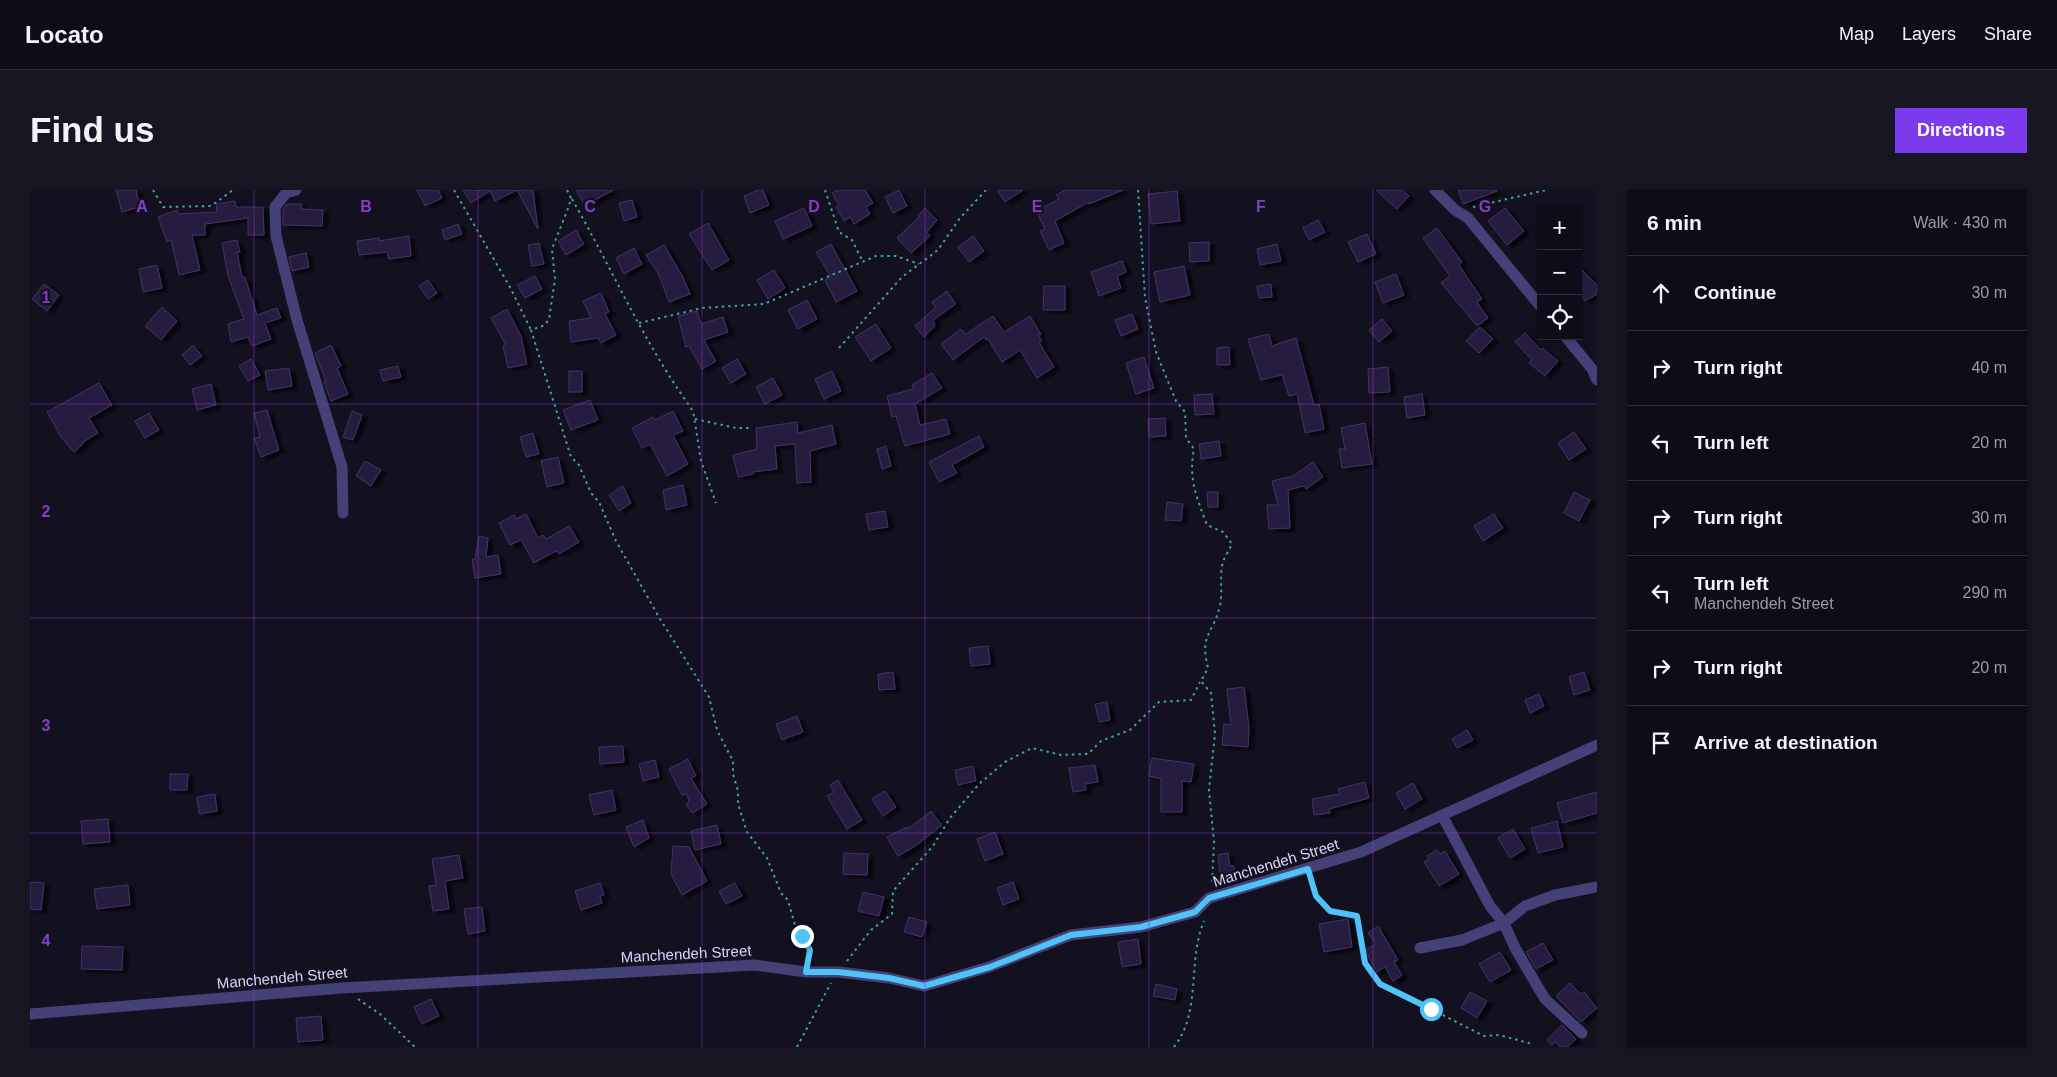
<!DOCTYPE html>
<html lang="en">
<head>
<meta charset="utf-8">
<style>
	:root { --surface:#0e0c18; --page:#171521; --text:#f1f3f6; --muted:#9b9ba2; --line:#2e2c37; --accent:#7c3aed }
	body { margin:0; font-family:Helvetica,sans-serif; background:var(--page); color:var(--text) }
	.controls { position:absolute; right:15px; top:15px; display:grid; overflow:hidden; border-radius:0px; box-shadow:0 2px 8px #0003 }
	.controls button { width:45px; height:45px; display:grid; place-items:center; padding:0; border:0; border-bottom:1px solid var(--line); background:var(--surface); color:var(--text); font:25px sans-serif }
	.stop { position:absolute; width:15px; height:15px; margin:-11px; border:4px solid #4fc3f7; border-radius:50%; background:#fff }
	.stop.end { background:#4fc3f7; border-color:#fff; box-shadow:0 1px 5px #0008 }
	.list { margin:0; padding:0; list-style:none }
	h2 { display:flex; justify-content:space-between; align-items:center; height:65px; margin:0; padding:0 20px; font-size:21px }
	h2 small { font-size:16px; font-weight:400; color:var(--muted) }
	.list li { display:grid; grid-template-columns:32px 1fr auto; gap:15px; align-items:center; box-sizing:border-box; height:75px; padding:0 20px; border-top:1px solid var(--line) }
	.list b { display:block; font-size:19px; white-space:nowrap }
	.list p { margin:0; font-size:16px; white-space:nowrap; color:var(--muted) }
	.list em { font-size:16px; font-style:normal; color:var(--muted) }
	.icon { flex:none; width:28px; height:28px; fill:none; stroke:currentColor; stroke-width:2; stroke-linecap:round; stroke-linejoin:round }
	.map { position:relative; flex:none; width:1567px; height:857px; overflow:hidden; border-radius:0px }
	header { display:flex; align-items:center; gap:30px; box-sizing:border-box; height:70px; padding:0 25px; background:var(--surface); border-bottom:1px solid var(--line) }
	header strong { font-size:24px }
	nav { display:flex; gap:28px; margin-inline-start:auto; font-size:18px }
	.intro { display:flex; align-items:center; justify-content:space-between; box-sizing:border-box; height:120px; padding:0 30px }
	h1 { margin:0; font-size:35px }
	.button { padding:12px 22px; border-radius:0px; background:var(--accent); color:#fff; font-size:18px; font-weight:700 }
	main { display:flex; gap:30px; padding:0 30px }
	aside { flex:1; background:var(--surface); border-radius:0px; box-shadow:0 2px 8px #0003 }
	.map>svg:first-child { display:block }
	.building { fill:#261f3f; stroke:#3f3467; filter:url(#shadow) }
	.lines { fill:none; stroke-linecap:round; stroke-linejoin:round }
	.path { stroke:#3ea49f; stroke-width:2; stroke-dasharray:2.5 4; stroke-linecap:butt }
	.minor { stroke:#444179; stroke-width:11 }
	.route { stroke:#4fc3f7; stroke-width:6 }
	.grid { fill:none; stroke:#843dc5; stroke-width:1; stroke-opacity:0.55 }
	.labels { text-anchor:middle; stroke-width:4.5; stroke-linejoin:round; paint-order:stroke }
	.street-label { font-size:15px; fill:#dad5f9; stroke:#131020 }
	.grid-label { font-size:16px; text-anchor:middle; font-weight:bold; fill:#843dc5; stroke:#131020; stroke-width:4.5; stroke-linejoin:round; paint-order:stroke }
</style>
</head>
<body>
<header>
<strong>Locato</strong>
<nav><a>Map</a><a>Layers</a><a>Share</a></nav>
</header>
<div class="intro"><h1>Find us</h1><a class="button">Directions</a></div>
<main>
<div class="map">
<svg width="1567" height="857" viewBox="0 0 1567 857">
	<defs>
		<filter id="shadow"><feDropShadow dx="5.5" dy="3" stdDeviation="1" flood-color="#0009"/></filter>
	</defs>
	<rect width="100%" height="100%" fill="#131020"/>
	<g class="building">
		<polygon points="86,0 106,0 110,17 92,22"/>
		<polygon points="387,0 408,0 412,8 395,16"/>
		<polygon points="433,0 503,0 508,39 487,0 465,11 460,1 441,13"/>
		<polygon points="546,0 583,0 555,16"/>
		<polygon points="728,0 733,0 739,15 720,23 714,6"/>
		<polygon points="808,0 835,0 843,13 836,17 840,24 824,34 820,27 814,31 806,17 809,15 802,3"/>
		<polygon points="869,0 877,16 863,23 855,7"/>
		<polygon points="967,0 993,0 975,12"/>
		<polygon points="1035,0 1093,0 1059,14 1059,12 1025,31 1034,53 1019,60 1010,41 1015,39 1006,21 1029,9 1026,5"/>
		<polygon points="1346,0 1372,0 1379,6 1367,19"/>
		<polygon points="1428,0 1467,0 1467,1 1433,14"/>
		<polygon points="1147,1 1150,31 1121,34 1118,4"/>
		<polygon points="602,10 607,27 594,31 589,13"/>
		<polygon points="205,11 206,17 233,17 234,45 218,45 218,28 175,34 175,45 162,45 170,80 149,85 141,50 137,52 128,27 147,20 148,24 187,22 186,14"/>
		<polygon points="257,14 272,14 271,19 293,20 292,36 253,35 253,19"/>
		<polygon points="774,18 782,36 753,49 745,31"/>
		<polygon points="895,18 907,30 897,42 900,46 881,63 867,48 889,27 888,26"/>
		<polygon points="1475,18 1494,41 1477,55 1458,31"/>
		<polygon points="1288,30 1295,42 1279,50 1273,38"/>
		<polygon points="678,33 699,70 682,80 659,44"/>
		<polygon points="428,34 432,44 415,50 412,40"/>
		<polygon points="1407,38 1432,72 1429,75 1452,109 1447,112 1458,128 1447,136 1411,93 1420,86 1393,48"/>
		<polygon points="546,40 554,54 536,65 528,51"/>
		<polygon points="1337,44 1346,64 1328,72 1318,52"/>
		<polygon points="379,46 381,66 359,69 357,62 329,65 327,51 349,48 349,51"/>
		<polygon points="943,46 954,61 939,72 928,57"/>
		<polygon points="207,50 210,62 207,62 212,87 215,87 227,125 247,118 251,128 235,133 241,149 222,156 218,147 201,152 198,134 214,129 198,86 192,53"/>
		<polygon points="1179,52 1179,71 1160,72 1159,53"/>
		<polygon points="509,53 514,74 502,76 498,55"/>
		<polygon points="801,54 827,101 806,112 795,90 801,87 786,62"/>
		<polygon points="1247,54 1251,71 1230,75 1227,59"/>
		<polygon points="634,55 653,87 660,104 639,112 628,83 616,65"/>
		<polygon points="604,58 612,74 594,84 586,68"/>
		<polygon points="276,63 279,77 262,81 259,67"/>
		<polygon points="1092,71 1096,82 1087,86 1091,98 1069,106 1061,82"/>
		<polygon points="127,75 132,98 113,102 109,79"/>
		<polygon points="1154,76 1160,105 1130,112 1124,82"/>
		<polygon points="1548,76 1567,95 1567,104 1555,111 1548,100"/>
		<polygon points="744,80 755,98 738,109 727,90"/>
		<polygon points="1366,84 1374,105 1353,113 1345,92"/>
		<polygon points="505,86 512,99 495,108 487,95"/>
		<polygon points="398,90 407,103 398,109 389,96"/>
		<polygon points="14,94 29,105 17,121 2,109"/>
		<polygon points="1241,94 1242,107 1229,108 1227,96"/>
		<polygon points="1014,96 1035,96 1035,120 1013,120"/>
		<polygon points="917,101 926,114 903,130 905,136 894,147 885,136 906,117 902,112"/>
		<polygon points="571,103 579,122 575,124 586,145 571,153 568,148 541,152 539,131 561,128 553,111"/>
		<polygon points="777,110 787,129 768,139 758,120"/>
		<polygon points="132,117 147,131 131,150 115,136"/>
		<polygon points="477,119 491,146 497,174 478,178 473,156 476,155 461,128"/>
		<polygon points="667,121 671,134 693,127 698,142 674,150 686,171 672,179 659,156 656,157 648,126"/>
		<polygon points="1102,124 1108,139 1091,146 1085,130"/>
		<polygon points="963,126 974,142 1000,126 1011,144 1008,145 1012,151 1009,152 1024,177 1007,188 990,160 972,172 958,149 956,150 954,147 923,170 911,154 931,139 936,144"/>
		<polygon points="1352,129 1362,141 1349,152 1339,140"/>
		<polygon points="846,134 861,158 841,171 825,147"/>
		<polygon points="1450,137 1463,149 1449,163 1436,151"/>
		<polygon points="1495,143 1511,160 1512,158 1528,171 1515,186 1499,173 1502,170 1485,152"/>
		<polygon points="1239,144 1242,156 1266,148 1284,215 1289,214 1294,239 1275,243 1267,204 1259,206 1252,185 1231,190 1218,149"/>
		<polygon points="163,155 172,166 160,175 152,165"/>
		<polygon points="301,155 311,176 307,178 318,204 301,211 294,192 296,191 285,163"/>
		<polygon points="1199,157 1200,175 1187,175 1187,158"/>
		<polygon points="1114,167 1124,198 1106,204 1096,173"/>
		<polygon points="221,169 230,185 218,191 209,176"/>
		<polygon points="707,169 716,184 701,193 692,178"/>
		<polygon points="368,176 371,187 353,191 350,180"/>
		<polygon points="1358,177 1360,202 1339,203 1338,179"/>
		<polygon points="259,178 262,196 238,200 235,181"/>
		<rect x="539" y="181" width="13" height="21"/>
		<polygon points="802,181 811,201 794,209 785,189"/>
		<polygon points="902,183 912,198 885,214 890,235 916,229 920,244 875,256 866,226 862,227 857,206 884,199 882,195"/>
		<polygon points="743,188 752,205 735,214 726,197"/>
		<polygon points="69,193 82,215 59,228 68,243 53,252 54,253 44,262 31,247 17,222"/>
		<polygon points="181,194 186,215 167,220 162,199"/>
		<polygon points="1182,204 1184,224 1165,225 1164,205"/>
		<polygon points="1392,204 1395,225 1377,228 1374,207"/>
		<polygon points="560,210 568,230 541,240 533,220"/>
		<polygon points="237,220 249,260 231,267 224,248 230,247 224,223"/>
		<polygon points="322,221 332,225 323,250 313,247"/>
		<polygon points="643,221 653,241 643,245 658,274 637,286 620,254 612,258 602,238 623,227 625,230"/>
		<polygon points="119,223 129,240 115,248 105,231"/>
		<polygon points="1135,228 1136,246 1119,247 1118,229"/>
		<polygon points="767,232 768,243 802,235 806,254 780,261 781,292 767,293 765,254 745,256 747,279 723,282 723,284 708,287 703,265 727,259 726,238"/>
		<polygon points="1335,233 1342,274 1312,278 1309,259 1315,259 1311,238"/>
		<polygon points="1544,242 1556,259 1539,270 1528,253"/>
		<polygon points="503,243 509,264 496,267 490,247"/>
		<polygon points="949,246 954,257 922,275 927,283 909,292 899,272"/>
		<polygon points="1189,251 1191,266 1171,269 1169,254"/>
		<polygon points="856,256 861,276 852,279 847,259"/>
		<polygon points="528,267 534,293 517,297 511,271"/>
		<polygon points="335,271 351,280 341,296 326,286"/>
		<polygon points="1283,272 1293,287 1276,299 1274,296 1258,300 1260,338 1239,339 1237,315 1248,315 1242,291 1263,286"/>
		<polygon points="653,295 657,315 636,320 633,300"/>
		<polygon points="593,296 601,313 589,321 579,305"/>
		<polygon points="1177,302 1188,302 1188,317 1178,317"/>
		<polygon points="1544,302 1560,310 1549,331 1534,323"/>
		<polygon points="1137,312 1153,314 1151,331 1135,330"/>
		<polygon points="855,321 858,337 839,340 836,324"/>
		<polygon points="496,324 508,348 513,345 516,349 539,336 549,352 529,364 526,361 504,373 491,350 480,355 469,333 484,325 486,329"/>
		<polygon points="1464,324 1473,338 1453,351 1444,336"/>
		<polygon points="449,346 458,348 456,367 468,365 471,384 445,388 442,370 445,369"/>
		<polygon points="958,456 960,474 941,476 939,458"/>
		<polygon points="863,482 865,499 849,500 848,484"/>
		<polygon points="1554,482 1560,500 1544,505 1539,487"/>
		<polygon points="1214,497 1219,538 1218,557 1192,555 1194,534 1201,535 1197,499"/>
		<polygon points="1509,504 1514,516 1500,523 1495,510"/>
		<polygon points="1077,512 1080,530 1069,532 1065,514"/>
		<polygon points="767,526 773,542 752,550 746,534"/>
		<polygon points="1437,540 1443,550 1427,558 1422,549"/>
		<polygon points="593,556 594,572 570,574 569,557"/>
		<polygon points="1122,568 1164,574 1161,592 1152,591 1152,622 1131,622 1131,589 1119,586"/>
		<polygon points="658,569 666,586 661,588 677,614 662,623 656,614 659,612 657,604 652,605 639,579"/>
		<polygon points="625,570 629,587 613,591 609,574"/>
		<polygon points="1065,575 1068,592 1055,594 1056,600 1043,602 1039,578"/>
		<polygon points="943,576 946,591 928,595 925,580"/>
		<polygon points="140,584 158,584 157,600 140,600"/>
		<polygon points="808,590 832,630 817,639 797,606 804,602 800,595"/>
		<polygon points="1335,592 1339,608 1299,619 1300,623 1284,625 1282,609 1310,604 1308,599"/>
		<polygon points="1383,593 1392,609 1375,619 1366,603"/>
		<polygon points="582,600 586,620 564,625 559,605"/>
		<polygon points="855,601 866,617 853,626 842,609"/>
		<polygon points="1567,602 1567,623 1533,633 1527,613"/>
		<polygon points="185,604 187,621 169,624 167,607"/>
		<polygon points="901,621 912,635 887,655 868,666 857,647 877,637 878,639"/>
		<polygon points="78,629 80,652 53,654 51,631"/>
		<polygon points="613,630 619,648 604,657 596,637"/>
		<polygon points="1527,631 1533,657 1508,663 1501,638"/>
		<polygon points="687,635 691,654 665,660 661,641"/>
		<polygon points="1483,639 1495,659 1480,668 1468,648"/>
		<polygon points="965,642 973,664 955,671 947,649"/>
		<polygon points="643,656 659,657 677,691 652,705 641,684"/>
		<polygon points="1407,660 1410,664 1415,661 1429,684 1409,696 1394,672 1399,669 1397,666"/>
		<polygon points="814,663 838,664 837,685 813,684"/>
		<polygon points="1198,663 1200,676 1204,676 1206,689 1191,691 1188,665"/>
		<polygon points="429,665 433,688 415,691 419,719 403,721 399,696 406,695 402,669"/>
		<polygon points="0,692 14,693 11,720 0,719"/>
		<polygon points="983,692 989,709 973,715 967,698"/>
		<polygon points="570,693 574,705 570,706 572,713 551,720 545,701"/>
		<polygon points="705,693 712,706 696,714 689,701"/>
		<polygon points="98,695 100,715 67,719 64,699"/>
		<polygon points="833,702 854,707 849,726 828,721"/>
		<polygon points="452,717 455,741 438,744 434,719"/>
		<polygon points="879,727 897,732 892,747 874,742"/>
		<polygon points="1318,729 1322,757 1294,762 1289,734"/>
		<polygon points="1348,736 1368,770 1364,772 1372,785 1363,791 1355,777 1347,782 1335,760 1346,754 1338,743"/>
		<polygon points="1108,749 1111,774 1092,777 1088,752"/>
		<polygon points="1513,753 1523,770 1506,779 1496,762"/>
		<polygon points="52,756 93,757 92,780 51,779"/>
		<polygon points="1470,762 1481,780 1460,792 1449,774"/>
		<polygon points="1540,793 1551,804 1554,802 1567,818 1551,832 1526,806"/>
		<polygon points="1126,794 1147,799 1145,810 1123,806"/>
		<polygon points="1440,802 1457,811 1447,828 1431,818"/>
		<polygon points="401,809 409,826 392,834 384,817"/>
		<polygon points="291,826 293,850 268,852 266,828"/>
		<polygon points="1532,835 1546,849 1538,857 1530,857 1526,852 1522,855 1517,850"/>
	</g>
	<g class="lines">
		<g class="path">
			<polyline points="123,0 133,17 181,16 203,0"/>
			<polyline points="424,0 481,99 501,140"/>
			<polyline points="537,0 541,8 539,16 522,59 525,89 519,129 515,135 501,140 541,267 549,275 561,303 569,312 586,351 630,429 679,507 687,540 703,571 703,584 708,601 708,614 717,642 737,668 751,703 758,710 765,735 780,760 778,770"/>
			<polyline points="795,0 809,42 822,50 832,70"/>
			<path d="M 1108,0 L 1115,107 L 1126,162 L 1146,211 L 1155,222 L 1156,248 L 1164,259 C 1158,289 1167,308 1177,335 L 1193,342 L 1202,354 C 1199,360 1195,366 1193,372 C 1189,385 1193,401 1190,415 C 1184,444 1169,443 1178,478 L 1171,491 L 1181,503 L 1185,544 L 1179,600 L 1184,652 L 1182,695"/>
			<path d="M 542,9 C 582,79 614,153 661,218 L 664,226 L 671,271 L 686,313"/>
			<polyline points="1443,17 1516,0"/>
			<polyline points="609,133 672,118 734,114 846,66 866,66 889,74"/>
			<polyline points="809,158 872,87 908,60 930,28 956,0"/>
			<polyline points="665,229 706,238 719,238"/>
			<path d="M 1281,689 C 1290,720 1297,721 1327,726 L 1335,773 L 1350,793 L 1454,846 L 1469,845 L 1499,853 L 1502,857"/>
			<polyline points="817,771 841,740 862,724 863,701 903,656 920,628 949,594 975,572 1002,558 1031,565 1058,564 1071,551 1100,540 1129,512 1161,510 1170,492"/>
			<polyline points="328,809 350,824 385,857"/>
			<polyline points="767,857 801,793"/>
			<path d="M 1144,857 C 1172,822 1157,771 1174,731"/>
		</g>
		<g class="minor">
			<polyline points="266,0 256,3 245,17 246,46 267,130 312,277 313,323"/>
			<polyline points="1405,0 1425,20 1438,28 1511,117"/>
			<polyline points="1535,146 1562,179 1567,190"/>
			<polyline points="1412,625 1460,716 1474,733 1485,758 1515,809 1552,843"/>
			<polyline points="1390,758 1432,750 1474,733 1495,716 1525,705 1567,697"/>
			<polyline points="0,824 312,798 725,775 776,782 808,782 859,788 894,796 959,777 1041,745 1111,737 1165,722 1179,708 1331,662 1567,555"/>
		</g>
	</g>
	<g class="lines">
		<polyline class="route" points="772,746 780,760 776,782 808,782 859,788 894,796 960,777 1041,745 1111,737 1165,722 1179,708 1278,679 1286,706 1300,721 1327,726 1335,773 1350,794 1401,819"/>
	</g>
	<path class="grid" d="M 224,0 L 224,857M 448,0 L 448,857M 672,0 L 672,857M 895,0 L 895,857M 1119,0 L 1119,857M 1343,0 L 1343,857M 0,214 L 1567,214M 0,428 L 1567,428M 0,643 L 1567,643"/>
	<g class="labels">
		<g class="street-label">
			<text transform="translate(1246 673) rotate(-17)" y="5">Manchendeh Street</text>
			<text transform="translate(656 764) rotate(-3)" y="5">Manchendeh Street</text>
			<text transform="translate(252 788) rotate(-5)" y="5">Manchendeh Street</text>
		</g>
	</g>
	<g class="grid-label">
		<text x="112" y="22">A</text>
		<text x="336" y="22">B</text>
		<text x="560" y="22">C</text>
		<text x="784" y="22">D</text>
		<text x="1007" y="22">E</text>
		<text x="1231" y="22">F</text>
		<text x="1455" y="22">G</text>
		<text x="16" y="113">1</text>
		<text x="16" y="327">2</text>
		<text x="16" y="541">3</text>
		<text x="16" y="756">4</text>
	</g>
</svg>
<div class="controls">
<button>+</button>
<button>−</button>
<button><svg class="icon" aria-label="locate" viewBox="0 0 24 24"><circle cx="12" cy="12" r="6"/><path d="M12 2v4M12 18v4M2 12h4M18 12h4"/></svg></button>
</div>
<div class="stop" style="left:1401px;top:819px"></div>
<div class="stop end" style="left:772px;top:746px"></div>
</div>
<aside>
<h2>6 min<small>Walk · 430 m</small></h2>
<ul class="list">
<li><svg class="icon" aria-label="ahead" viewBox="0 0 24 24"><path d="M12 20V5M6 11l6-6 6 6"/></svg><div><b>Continue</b></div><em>30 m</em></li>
<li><svg class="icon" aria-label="right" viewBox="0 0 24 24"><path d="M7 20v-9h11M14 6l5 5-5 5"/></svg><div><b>Turn right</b></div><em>40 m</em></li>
<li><svg class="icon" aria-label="left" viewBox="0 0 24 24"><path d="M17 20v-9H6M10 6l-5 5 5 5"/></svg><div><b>Turn left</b></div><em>20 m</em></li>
<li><svg class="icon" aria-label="right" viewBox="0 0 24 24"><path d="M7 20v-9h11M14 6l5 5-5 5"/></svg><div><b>Turn right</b></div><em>30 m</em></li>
<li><svg class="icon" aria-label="left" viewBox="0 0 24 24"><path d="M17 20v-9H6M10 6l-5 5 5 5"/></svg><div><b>Turn left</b><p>Manchendeh Street</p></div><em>290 m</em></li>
<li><svg class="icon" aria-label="right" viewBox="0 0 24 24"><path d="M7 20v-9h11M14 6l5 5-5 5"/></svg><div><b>Turn right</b></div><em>20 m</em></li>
<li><svg class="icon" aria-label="arrive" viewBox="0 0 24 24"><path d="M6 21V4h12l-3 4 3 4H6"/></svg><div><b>Arrive at destination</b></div></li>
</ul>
</aside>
</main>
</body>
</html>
